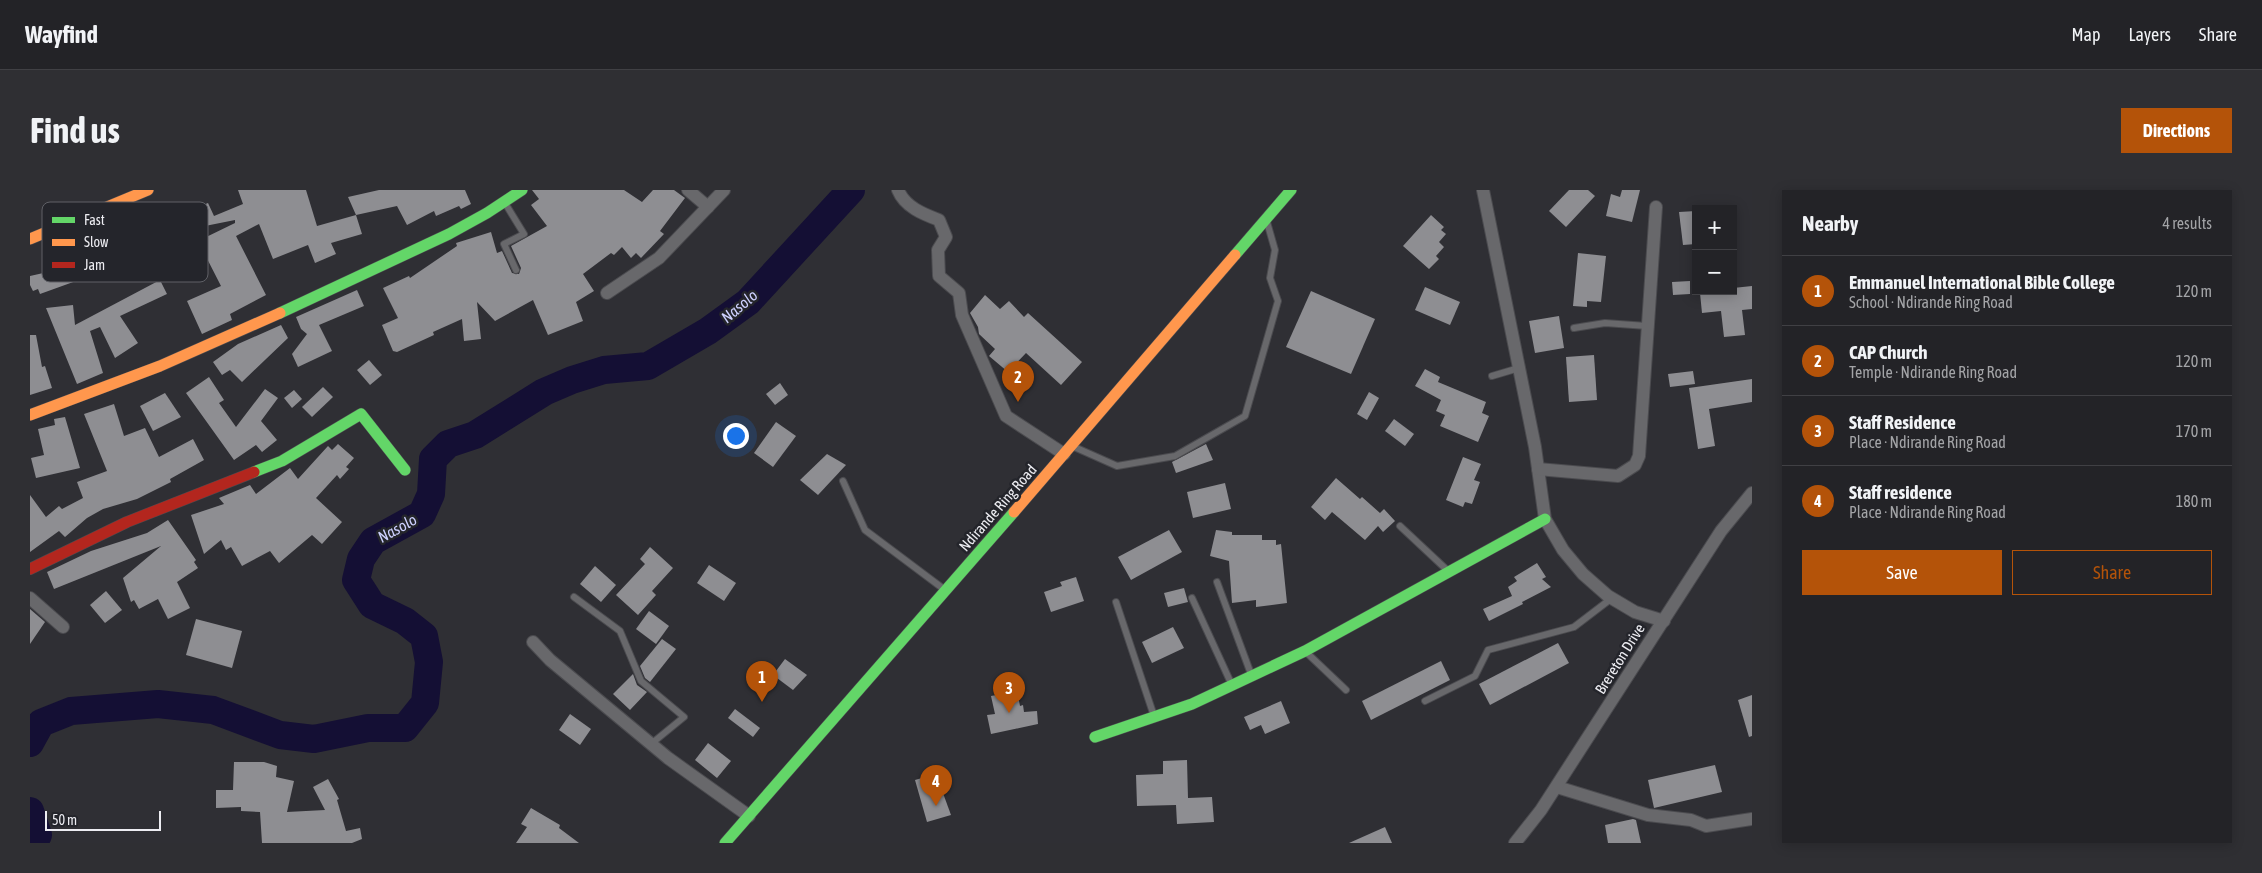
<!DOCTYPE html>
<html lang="en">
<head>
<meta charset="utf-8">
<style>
	:root { --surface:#232327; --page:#2f2f33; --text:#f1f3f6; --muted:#a3a4a7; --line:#404044; --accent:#b45309 }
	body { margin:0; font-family:"Asap Condensed",sans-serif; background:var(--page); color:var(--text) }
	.controls { position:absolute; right:15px; top:15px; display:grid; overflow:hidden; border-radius:0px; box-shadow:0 2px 12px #0003 }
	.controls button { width:45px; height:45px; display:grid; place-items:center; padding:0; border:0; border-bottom:1px solid var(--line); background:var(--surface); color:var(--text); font:25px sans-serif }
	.scale { position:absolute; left:15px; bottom:12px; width:116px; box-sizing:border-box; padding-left:5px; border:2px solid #ededf2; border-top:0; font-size:14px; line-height:18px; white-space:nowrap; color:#ededf2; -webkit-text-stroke:4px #24252b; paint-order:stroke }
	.you { position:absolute; left:705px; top:245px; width:18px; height:18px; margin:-12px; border:4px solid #fff; border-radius:50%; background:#1a73e8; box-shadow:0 0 0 8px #1a73e833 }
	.badge { display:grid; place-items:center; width:32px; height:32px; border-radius:50%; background:var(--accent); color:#fff; font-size:16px; font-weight:700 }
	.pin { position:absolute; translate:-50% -41px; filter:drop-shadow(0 1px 2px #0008) }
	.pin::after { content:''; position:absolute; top:26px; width:18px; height:15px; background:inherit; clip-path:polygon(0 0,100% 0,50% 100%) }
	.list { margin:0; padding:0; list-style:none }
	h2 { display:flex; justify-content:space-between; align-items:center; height:65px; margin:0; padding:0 20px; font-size:21px }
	h2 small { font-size:16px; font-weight:400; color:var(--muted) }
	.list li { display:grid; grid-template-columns:32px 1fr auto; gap:15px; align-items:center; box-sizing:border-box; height:70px; padding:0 20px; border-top:1px solid var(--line) }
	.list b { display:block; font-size:19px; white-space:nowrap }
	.list p { margin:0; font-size:16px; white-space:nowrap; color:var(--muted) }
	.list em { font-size:16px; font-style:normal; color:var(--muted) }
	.actions { display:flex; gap:10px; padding:15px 20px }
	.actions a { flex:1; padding:11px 0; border:1px solid var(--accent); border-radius:0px; text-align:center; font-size:18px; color:var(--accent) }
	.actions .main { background:var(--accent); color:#fff }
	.map { position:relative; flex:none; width:1722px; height:653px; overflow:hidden; border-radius:0px }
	header { display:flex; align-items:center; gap:30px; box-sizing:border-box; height:70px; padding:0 25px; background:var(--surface); border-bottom:1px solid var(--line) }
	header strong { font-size:24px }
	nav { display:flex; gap:28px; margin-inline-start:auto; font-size:18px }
	.intro { display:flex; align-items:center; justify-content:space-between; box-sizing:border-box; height:120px; padding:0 30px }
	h1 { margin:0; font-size:35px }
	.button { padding:12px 22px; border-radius:0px; background:var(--accent); color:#fff; font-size:18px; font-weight:700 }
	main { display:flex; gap:30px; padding:0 30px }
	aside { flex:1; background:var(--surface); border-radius:0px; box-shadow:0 2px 12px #0003 }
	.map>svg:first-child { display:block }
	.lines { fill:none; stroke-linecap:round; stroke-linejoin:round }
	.river { stroke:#140f34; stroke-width:28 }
	.building { fill:#8e8e92 }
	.lane-casing { stroke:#4b4b4f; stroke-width:8 }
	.street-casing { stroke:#4b4b4f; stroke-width:14 }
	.fast-casing { stroke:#4b4b4f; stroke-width:12 }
	.slow-casing { stroke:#4b4b4f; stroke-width:12 }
	.jam-casing { stroke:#4b4b4f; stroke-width:12 }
	.lane { stroke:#68686b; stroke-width:6 }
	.street { stroke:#68686b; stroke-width:12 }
	.fast { stroke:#63d668; stroke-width:11 }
	.slow { stroke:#ff974d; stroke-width:11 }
	.jam { stroke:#b3261e; stroke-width:11 }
	.labels { text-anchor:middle; stroke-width:5; stroke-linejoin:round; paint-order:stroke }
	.street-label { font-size:15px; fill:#ededf2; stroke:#24252b }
	.water-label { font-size:16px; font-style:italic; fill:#ced1ff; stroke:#24252b }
	.key { fill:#24252b; stroke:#606167; stroke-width:1 }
	.key-label { font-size:14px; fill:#ededf2 }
</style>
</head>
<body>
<header>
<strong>Wayfind</strong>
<nav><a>Map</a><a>Layers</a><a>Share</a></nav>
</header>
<div class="intro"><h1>Find us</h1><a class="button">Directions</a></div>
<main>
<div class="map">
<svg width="1722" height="653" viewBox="0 0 1722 653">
	<rect width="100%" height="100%" fill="#2f2f34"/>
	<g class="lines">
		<g class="river">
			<polyline points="0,553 11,533 41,521 128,514 183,520 250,545 284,549 338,538 375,538 395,513 399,472 394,446 375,431 342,415 326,390 331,369 343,351 392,324 401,304 403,269 418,254 445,245 514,202 542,190 574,180 618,176 678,141 718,112 821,0"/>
			<polyline points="0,621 8,645"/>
		</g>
	</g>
	<g class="building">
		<polygon points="208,0 276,0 287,36 326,25 332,44 301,53 306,64 285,73 278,55 243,69 229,34 206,46 236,105 200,124 202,130 172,144 157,111 191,96 168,51 205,33 205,30 150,41 147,26 178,13 184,26 213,14"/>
		<polygon points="349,0 435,0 441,14 431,19 429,16 406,26 404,21 377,35 367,16 326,25 318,7"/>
		<polygon points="502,0 594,0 612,12 623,0 644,0 655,8 630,41 634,44 611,68 606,63 601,68 592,57 584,65 581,63 553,84 564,101 546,112 553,131 518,145 503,110 465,131 447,112 451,149 434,151 432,129 403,142 404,145 367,162 363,161 352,135 368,128 353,98 379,86 380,88 427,56 426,53 461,42 467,63 472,61 482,83 489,84 491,78 481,56 517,36 501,15 509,9"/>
		<polygon points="1539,0 1558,0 1565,6 1536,37 1519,21"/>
		<polygon points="1592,0 1610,0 1602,32 1576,26 1581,4 1590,7"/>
		<polygon points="1666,21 1666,54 1653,55 1649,22"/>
		<polygon points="1401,25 1414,37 1411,40 1416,44 1409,52 1414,57 1406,66 1409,69 1399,79 1373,56"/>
		<polygon points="74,57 82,78 10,104 8,99 3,101 0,95 0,86 40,77 38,72"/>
		<polygon points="1548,63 1576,66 1571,112 1557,111 1557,117 1543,116"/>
		<polygon points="130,90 137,104 90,126 108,153 85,168 70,137 60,141 73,183 47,194 16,118 43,115 45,135"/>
		<polygon points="1660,91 1660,104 1643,105 1642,92"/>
		<polygon points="1722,96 1722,119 1712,120 1715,145 1694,147 1691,121 1672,123 1670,103 1703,101 1703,98"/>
		<polygon points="1395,97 1430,112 1420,135 1385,120"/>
		<polygon points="327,100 334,116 289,135 302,161 268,177 262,164 277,144 271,139 266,127"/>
		<polygon points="1281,101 1345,129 1321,184 1256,157"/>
		<polygon points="955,105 970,119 979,111 994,127 998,123 1052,172 1031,195 996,163 978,182 959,166 965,159 949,144 948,137 940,123"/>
		<polygon points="1529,126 1534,158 1505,163 1499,131"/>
		<polygon points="251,135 258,148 212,192 200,180 192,185 183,172 208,154"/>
		<polygon points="0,145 6,145 12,177 15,176 22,198 0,205"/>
		<polygon points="1564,165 1567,210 1539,212 1536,167"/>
		<polygon points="339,170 352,185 340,195 327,180"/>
		<polygon points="1395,179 1410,187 1408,192 1456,212 1452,223 1459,226 1448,252 1410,236 1415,225 1406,221 1411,210 1385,196"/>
		<polygon points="1663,181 1665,194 1640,197 1638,184"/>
		<polygon points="179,187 194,210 189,213 206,237 235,199 248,208 231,231 247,250 232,262 226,255 204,270 156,203"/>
		<polygon points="1722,189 1722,212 1679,219 1685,256 1668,259 1659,198"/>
		<polygon points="750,193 758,205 745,215 736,204"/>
		<polygon points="293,197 303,207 282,227 272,217"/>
		<polygon points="264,200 272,209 262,218 254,208"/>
		<polygon points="1339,202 1349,208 1337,230 1327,224"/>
		<polygon points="135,203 151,227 123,241 110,216"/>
		<polygon points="84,214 94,246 115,238 129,267 163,249 174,270 140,289 141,292 107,309 73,319 57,328 35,347 29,341 0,362 0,305 16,327 29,316 32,319 53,308 47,292 77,281 54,224"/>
		<polygon points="35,227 50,278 6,288 1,268 14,265 8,239 25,235 24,229"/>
		<polygon points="1364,229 1384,244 1375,256 1355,241"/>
		<polygon points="746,232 766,246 743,277 724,263"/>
		<polygon points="308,254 324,268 316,277 319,279 310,289 307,285 286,308 312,332 292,354 282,345 249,373 240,361 212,376 201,357 196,360 191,350 174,364 161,325 194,314 189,308 220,295 226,304 260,278 268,289 298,256 302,260"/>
		<polygon points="1176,254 1183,270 1146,283 1142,272"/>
		<polygon points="797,264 816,275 788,305 770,290"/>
		<polygon points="1433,267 1451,274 1444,290 1450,292 1442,314 1435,312 1433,317 1416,310"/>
		<polygon points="1306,288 1330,309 1332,307 1350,323 1354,319 1365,331 1353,342 1348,336 1335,350 1302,322 1295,330 1281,317"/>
		<polygon points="1195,293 1201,319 1163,328 1157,302"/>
		<polygon points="138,330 166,370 164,372 168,378 147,392 160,418 138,429 128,409 109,419 104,410 101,412 93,388 131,356 24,399 17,382 61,361 117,343"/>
		<polygon points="1139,340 1152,362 1101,390 1088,367"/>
		<polygon points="1186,340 1202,342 1202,345 1232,345 1232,350 1246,350 1246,355 1251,354 1257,413 1226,417 1226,410 1202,413 1199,371 1180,366"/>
		<polygon points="620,357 643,378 622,401 626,405 608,425 586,405 615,374 610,369"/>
		<polygon points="1507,373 1516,387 1512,389 1521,397 1492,412 1493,414 1459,431 1453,419 1482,406 1478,397 1487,391 1484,387"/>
		<polygon points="679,375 706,393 694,411 667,393"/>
		<polygon points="565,376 586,395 571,412 550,394"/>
		<polygon points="1046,387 1054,411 1021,422 1014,402 1032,396 1030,392"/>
		<polygon points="1154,398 1158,412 1138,417 1134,403"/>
		<polygon points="76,401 92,420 75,433 60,415"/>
		<polygon points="0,419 15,432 0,454"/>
		<polygon points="619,421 639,436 626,454 606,439"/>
		<polygon points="166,429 212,441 202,478 156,465"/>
		<polygon points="1143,437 1154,458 1122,473 1112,452"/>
		<polygon points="632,449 646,459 620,492 615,488 610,476"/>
		<polygon points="1528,453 1539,473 1460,515 1449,494"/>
		<polygon points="755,469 777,485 763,500 743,485"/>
		<polygon points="1411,471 1420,490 1341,530 1332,511"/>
		<polygon points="603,484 607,495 617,502 600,520 583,504"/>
		<polygon points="987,501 990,516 993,515 994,522 1007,521 1008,534 961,544 957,525 965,524 961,506"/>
		<polygon points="1722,505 1722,546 1719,547 1708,510"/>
		<polygon points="1251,511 1260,533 1235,544 1231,535 1220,540 1214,527"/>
		<polygon points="705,519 730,538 723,547 698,528"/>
		<polygon points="540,524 561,539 550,555 529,540"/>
		<polygon points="678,553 701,571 687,588 665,570"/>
		<polygon points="1157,570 1158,608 1182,607 1184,632 1147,634 1146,615 1107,616 1106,585 1133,584 1133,571"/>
		<polygon points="204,572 234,572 247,576 246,587 264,591 257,622 295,620 283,597 298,589 309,609 307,610 316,641 330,638 332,649 322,653 232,653 230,622 211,621 211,617 186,618 186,600 203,600"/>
		<polygon points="1685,575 1692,602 1624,618 1618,590"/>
		<polygon points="906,584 921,625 897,632 885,590"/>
		<polygon points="501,618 530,635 529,638 549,653 486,653 497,637 491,634"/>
		<polygon points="1603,629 1606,630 1611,653 1578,653 1575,635"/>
		<polygon points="1355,637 1362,653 1319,653"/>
	</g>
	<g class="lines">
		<g class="lane-casing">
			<g id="lane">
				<polyline points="475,13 494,44 474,54 486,80"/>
				<polyline points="1544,138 1575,133 1617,136"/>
				<polyline points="1462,186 1489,178"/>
				<polyline points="1042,256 1087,276 1145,266 1215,226 1248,111 1240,88 1245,60 1237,32"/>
				<polyline points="813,291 835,340 915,400"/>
				<polyline points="1370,336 1417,380"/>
				<polyline points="1187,392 1221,484"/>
				<polyline points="544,407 590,441 611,491 654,527 621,554"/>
				<polyline points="1162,408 1201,493"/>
				<polyline points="1086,412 1124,526"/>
				<polyline points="1277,463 1316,500"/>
				<polyline points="1395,511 1445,486 1458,460 1544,437 1582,408"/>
			</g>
		</g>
		<g class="street-casing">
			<g id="street">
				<polyline points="658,0 678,17"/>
				<path d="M 868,0 C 875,17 893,24 909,30 L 916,47 L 908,60 L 909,86 L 929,103 L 932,125 L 976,226 L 1034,264"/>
				<polyline points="1453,0 1505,257 1515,329 1533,360 1553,384 1578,406 1605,422 1634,431"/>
				<polyline points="577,103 629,68 694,0"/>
				<polyline points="1508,279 1588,286 1605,275 1609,266 1626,17"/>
				<polyline points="0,408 33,437"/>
				<polyline points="503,452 520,470 638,568 719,626"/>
				<polyline points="1527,597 1618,625 1661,630 1676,636 1722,629"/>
				<polyline points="1485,653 1511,620 1691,341 1722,303"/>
			</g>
		</g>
		<g class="fast-casing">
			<g id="fast">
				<polyline points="1205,65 1261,0"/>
				<polyline points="250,123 419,44 457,23 492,0"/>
				<polyline points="224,282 252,271 331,224 375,280"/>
				<polyline points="1065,547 1162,514 1275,461 1515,329"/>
				<polyline points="695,653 984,322"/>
			</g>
		</g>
		<g class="slow-casing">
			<g id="slow">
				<polyline points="0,49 118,0"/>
				<polyline points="0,225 130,176 250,123"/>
				<polyline points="984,322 1205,65"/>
			</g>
		</g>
		<g class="jam-casing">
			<polyline id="jam" points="0,379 97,332 224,282"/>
		</g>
		<use href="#lane" class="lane"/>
		<use href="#street" class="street"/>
		<use href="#fast" class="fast"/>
		<use href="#slow" class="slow"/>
		<use href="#jam" class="jam"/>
	</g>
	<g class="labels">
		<g class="street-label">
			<text transform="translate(968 318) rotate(-49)" y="5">Ndirande Ring Road</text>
			<text transform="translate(1590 469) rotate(-58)" y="5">Brereton Drive</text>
		</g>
		<g class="water-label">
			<text transform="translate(709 116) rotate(-40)" y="6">Nasolo</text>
			<text transform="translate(367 338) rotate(-29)" y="6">Nasolo</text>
		</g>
	</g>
	<rect x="12" y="12" width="166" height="80" rx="8" class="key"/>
	<rect x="22" y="27" width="23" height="6" fill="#63d668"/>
	<rect x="22" y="49" width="23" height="7" fill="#ff974d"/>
	<rect x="22" y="72" width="23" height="6" fill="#b3261e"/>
	<g class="key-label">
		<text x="54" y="35">Fast</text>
		<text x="54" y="57">Slow</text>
		<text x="54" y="80">Jam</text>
	</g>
</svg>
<div class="controls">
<button>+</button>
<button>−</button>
</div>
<div class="scale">50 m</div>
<div class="you"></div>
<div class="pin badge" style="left:732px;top:512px">1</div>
<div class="pin badge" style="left:988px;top:212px">2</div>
<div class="pin badge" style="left:979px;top:523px">3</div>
<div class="pin badge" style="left:906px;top:616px">4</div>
</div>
<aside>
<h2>Nearby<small>4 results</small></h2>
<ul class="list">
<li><span class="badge">1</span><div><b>Emmanuel International Bible College</b><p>School · Ndirande Ring Road</p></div><em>120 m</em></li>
<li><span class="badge">2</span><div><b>CAP Church</b><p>Temple · Ndirande Ring Road</p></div><em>120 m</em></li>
<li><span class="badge">3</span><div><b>Staff Residence</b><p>Place · Ndirande Ring Road</p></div><em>170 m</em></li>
<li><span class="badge">4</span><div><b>Staff residence</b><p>Place · Ndirande Ring Road</p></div><em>180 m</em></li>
</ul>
<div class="actions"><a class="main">Save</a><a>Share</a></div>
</aside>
</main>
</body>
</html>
